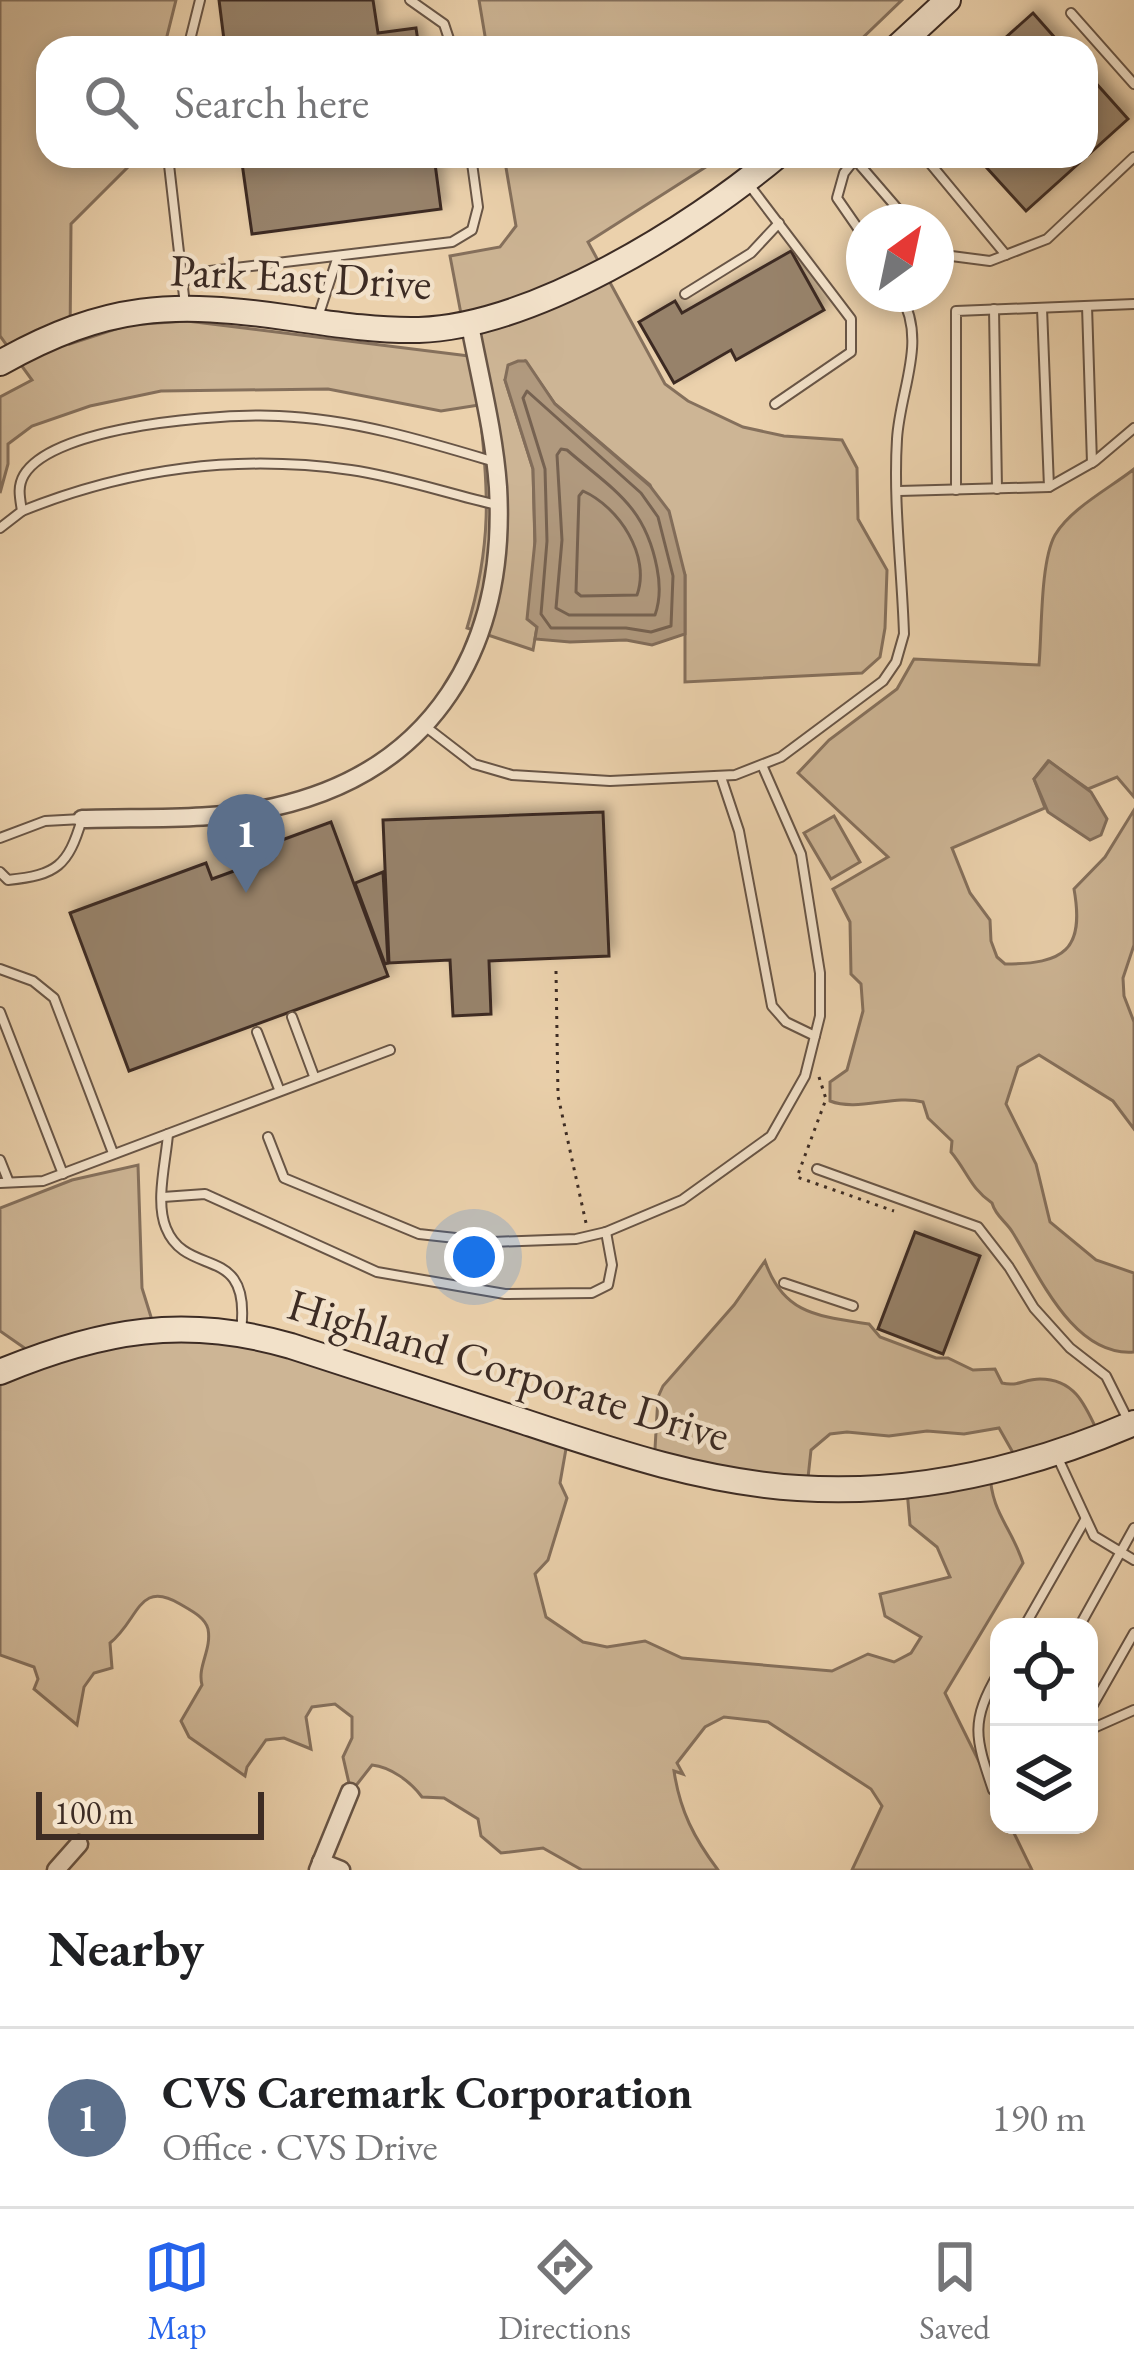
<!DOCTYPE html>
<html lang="en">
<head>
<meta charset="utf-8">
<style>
	:root { --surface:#fff; --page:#f6f6f6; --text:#202124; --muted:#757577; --line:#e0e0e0; --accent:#2563eb }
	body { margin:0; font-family:"EB Garamond",serif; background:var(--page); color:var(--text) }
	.controls { position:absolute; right:36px; bottom:36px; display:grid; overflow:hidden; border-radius:24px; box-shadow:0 6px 18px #0003 }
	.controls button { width:108px; height:108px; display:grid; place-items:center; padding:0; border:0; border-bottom:3px solid var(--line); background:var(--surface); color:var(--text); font:60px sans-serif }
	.compass { position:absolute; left:846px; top:204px; width:108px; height:108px; border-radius:50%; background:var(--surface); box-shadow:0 6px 18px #0003; rotate:33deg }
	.scale { position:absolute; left:36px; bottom:30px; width:228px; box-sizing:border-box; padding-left:12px; border:6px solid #3d2c24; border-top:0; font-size:33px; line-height:42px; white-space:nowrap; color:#3d2c24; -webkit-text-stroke:9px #f2e1c9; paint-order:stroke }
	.you { position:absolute; left:474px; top:1257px; width:42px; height:42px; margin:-30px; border:9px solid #fff; border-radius:50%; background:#1a73e8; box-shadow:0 0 0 18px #1a73e833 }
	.badge { display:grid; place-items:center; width:78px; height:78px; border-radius:50%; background:var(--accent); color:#fff; font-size:39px; font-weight:700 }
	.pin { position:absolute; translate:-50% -99px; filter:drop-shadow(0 3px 6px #0008) }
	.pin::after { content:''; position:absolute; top:63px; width:42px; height:36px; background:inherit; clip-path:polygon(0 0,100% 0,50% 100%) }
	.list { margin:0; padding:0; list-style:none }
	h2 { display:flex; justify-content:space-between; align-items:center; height:156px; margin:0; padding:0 48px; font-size:51px }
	h2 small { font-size:39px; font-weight:400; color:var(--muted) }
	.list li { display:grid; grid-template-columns:78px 1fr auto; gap:36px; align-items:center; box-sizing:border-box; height:180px; padding:0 48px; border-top:3px solid var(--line) }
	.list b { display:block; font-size:45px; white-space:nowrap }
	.list p { margin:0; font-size:39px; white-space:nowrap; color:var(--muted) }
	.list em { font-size:39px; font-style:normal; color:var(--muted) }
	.icon { flex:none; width:66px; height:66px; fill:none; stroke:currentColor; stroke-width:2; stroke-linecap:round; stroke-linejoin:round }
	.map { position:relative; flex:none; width:1134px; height:1870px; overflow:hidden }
	.search { position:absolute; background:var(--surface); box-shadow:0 6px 18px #0003; left:36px; right:36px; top:36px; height:132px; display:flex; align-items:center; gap:30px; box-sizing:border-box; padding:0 42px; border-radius:36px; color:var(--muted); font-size:45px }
	.sheet { height:336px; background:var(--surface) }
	nav { display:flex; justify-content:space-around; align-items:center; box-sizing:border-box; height:168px; border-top:3px solid var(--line); background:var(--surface); font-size:33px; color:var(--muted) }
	nav a { display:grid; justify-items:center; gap:6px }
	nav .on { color:var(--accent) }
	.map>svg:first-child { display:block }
	.green { fill:#cdb595; stroke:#85705c; stroke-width:3 }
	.water { fill:#b0997e; stroke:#826d5a; stroke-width:3 }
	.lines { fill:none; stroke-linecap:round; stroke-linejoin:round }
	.shore { stroke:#766251; stroke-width:3 }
	.building { fill:#97826b; stroke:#3d2c24; stroke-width:3; filter:url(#shadow) }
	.lane-casing { stroke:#685546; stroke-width:12 }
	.street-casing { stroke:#685546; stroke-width:21 }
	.secondary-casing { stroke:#3d2c24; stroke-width:28 }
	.path { stroke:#3d2c24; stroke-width:3; stroke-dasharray:3 6; stroke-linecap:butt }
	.lane { stroke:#f2e1c9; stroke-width:8 }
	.street { stroke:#f2e1c9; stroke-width:16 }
	.secondary { stroke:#f2e1c9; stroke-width:24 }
	.labels { text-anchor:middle; stroke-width:9; stroke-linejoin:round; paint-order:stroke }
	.street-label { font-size:45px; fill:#3d2c24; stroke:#f2e1c9 }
</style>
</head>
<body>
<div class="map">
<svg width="1134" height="1870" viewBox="0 0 1134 1870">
	<defs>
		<filter id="shadow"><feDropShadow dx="6" dy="-6" stdDeviation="6" flood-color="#0004"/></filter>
	</defs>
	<rect width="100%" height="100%" fill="#ebd1ac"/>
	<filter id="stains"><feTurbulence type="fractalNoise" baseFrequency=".00167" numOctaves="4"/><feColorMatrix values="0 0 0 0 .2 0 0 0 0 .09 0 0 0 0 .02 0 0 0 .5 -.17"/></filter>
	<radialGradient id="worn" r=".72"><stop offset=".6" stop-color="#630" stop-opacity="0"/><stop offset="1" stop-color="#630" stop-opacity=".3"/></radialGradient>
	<g class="green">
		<path d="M 0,0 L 176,0 L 164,48 L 48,48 L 48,156 L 139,156 L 71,224 L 70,344 L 128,325 L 187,321 L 469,356 L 450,256 L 500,247 L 516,226 L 504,156 L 723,156 L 588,242 L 665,384 L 688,401 L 743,427 L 784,436 L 842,440 L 857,468 L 858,519 L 887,570 L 885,628 L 880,657 L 862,673 L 685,682 L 685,575 L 650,485 L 555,404 L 525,361 L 505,380 L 533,469 L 537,627 L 533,650 L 467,628 C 492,545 489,490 479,405 L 441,411 L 328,389 L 161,391 L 90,406 L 32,426 L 8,444 L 8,464 L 0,493 L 0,397 L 32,380 L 0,336 Z"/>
		<polygon points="479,0 902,0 852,48 487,48"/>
		<path d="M 1134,469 L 1134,797 L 1117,777 L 1088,789 L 1048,761 L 1034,779 L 1045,808 L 952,848 L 970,893 L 990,920 L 991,941 L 997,957 L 1005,964 C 1064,964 1085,950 1074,889 L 1105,857 L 1134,810 L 1134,945 L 1123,978 L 1124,996 L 1134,1022 L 1134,1129 L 1113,1101 L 1039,1055 L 1018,1067 L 1006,1104 L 1036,1164 L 1050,1222 L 1096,1260 L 1134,1273 L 1134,1352 C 1074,1357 1040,1277 1013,1233 C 1006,1221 996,1217 992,1203 C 971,1189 967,1171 951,1152 L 952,1141 L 928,1118 L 923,1102 C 894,1094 858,1112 830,1101 L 830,1082 L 847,1070 L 863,1011 L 861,984 L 851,974 L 850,922 L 833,889 L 888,857 L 798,773 L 829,740 L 897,689 L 914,659 L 1039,665 C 1042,633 1040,562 1055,535 C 1071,508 1110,488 1134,469 Z"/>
		<polygon points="834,816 860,862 831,879 804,833"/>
		<path d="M 138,1165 L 142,1288 L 156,1333 L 241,1338 L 567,1443 L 560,1483 L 567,1498 L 548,1560 L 535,1574 L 546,1617 L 583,1642 L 607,1647 L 645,1641 L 682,1658 L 832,1671 L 868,1654 L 894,1662 L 911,1653 L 921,1637 L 885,1616 L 880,1594 L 950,1577 L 937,1547 L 910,1525 L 907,1490 L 990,1472 C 991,1513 1011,1526 1023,1563 L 945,1693 L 999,1802 L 999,1825 L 1010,1825 L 1032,1870 L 852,1870 L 882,1806 L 871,1789 L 768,1722 L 724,1717 L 705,1727 L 677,1763 L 683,1774 L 674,1771 C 680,1811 694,1838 718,1870 L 582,1870 L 543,1848 L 501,1853 L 481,1836 L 478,1819 L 444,1798 L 422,1797 C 411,1782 391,1767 372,1765 L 351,1792 L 343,1757 L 352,1738 L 352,1717 L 335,1704 L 312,1707 L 306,1717 L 311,1749 L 284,1738 L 266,1740 L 247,1767 L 245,1776 L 189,1737 L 181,1721 L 202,1685 C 197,1666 212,1650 208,1629 C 205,1617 190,1610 180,1604 C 138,1579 139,1620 110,1643 L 112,1668 L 94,1673 L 84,1687 L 77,1725 L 34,1689 L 38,1679 L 34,1667 L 0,1655 L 0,1372 L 36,1356 L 0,1331 L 0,1208 L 72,1180 Z"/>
		<path d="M 765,1261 C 783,1314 817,1316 869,1324 L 880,1337 L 936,1358 L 948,1358 L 973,1370 L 995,1369 L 1002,1383 C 1018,1387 1024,1379 1040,1379 C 1076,1379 1086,1407 1099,1435 L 1020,1465 L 999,1428 L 964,1434 L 927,1431 L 889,1436 L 847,1432 L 830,1434 L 811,1450 L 807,1487 L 654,1466 L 658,1397 L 663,1386 L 734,1305 Z"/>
	</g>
	<g class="water">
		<polygon points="518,361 526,361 555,404 650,486 669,511 685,575 685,634 652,645 626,640 570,642 535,639 537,627 527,619 535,541 533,469 505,380 508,365"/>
		<polygon points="1049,761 1091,792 1107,819 1101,835 1090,840 1048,812 1034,779"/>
	</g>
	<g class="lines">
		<g class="shore">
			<polygon points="527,391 641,493 658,517 673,576 671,626 651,632 626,628 551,628 541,614 547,541 545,469 523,398"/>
			<path d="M 561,449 L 567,450 C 613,490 645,505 657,568 C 660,583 660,601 655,615 L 569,615 L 556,608 L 562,540 L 557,455 Z"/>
			<path d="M 583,491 C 619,507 651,556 637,595 L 581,596 L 576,592 L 579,496 Z"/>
		</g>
	</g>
	<g class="building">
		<polygon points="219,0 373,0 378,33 416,28 419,48 225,48"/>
		<polygon points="1033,13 1064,48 994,48"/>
		<polygon points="1086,72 1128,119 1026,211 976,156 1086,156"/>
		<polygon points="241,156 434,156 441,209 252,234"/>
		<polygon points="791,251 824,310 736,360 731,350 674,383 639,322 675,301 682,313"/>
		<polygon points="603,812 609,956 489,961 491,1014 453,1016 450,960 389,963 383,820"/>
		<polygon points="331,822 388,976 129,1071 70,913 206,863 212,879 256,863 252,851"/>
		<polygon points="383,872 388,963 385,964 355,883"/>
		<polygon points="915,1232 980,1256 943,1354 878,1329"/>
	</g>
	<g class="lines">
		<g class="lane-casing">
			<g id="lane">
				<polyline points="410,0 444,24 452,48"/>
				<polyline points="1071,13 1134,84"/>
				<polyline points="188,48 200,0"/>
				<polyline points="168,156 185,305"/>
				<polyline points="924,156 1006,255"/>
				<polyline points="853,157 909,222"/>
				<polyline points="855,159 844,173 837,198 864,237"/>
				<polyline points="862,167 876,156"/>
				<polyline points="747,182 851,319 851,352 775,404"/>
				<polyline points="936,254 990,261 1047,239 1134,157"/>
				<polyline points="183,284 193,273 452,242 472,230 478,207 471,156"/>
				<polyline points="685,294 751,253 779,223"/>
				<polyline points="1087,306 1092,463"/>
				<polyline points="1042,308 1049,487"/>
				<polyline points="994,309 997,489"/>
				<polyline points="317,320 337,259"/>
				<polyline points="956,490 956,311 1134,304"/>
				<polyline points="899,491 1049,487 1095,461 1134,428"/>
				<path d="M 22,511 C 129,468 236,454 351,470 C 400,477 449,494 497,505"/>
				<path d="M 0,528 L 22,511 C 20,498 17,487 24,475 C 54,425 224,413 279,416 C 353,419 425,441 495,462"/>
				<path d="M 426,727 L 474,764 L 512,775 L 610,781 L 735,775 L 781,757 L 883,681 L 896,662 L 904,634 C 902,570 893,502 897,439 C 900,389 928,341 900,294"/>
				<polyline points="721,777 739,831 772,1006 786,1022 815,1036"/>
				<path d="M 0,838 L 45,821 L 82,819 C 68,866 57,875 8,880 L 0,872"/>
				<polyline points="0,969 33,981 54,998 113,1153"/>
				<polyline points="0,1012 63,1174"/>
				<polyline points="292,1017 314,1076"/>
				<polyline points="257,1032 279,1089"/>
				<path d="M 168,1134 C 166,1161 155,1202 166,1228 C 187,1280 252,1241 241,1331"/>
				<polyline points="268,1137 284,1178 419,1234 492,1242 576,1239 606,1232 682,1200 771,1136 805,1076 820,1016 820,973 801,854 762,765"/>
				<polyline points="0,1160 8,1180"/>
				<polyline points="817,1169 978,1227 1009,1267 1034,1308 1070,1348 1106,1376 1127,1418"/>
				<polyline points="0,1183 43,1181 390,1050"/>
				<polyline points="163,1197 205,1194 377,1272 505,1294 592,1293 608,1285 612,1265 606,1232"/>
				<polyline points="784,1283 853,1306"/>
				<polyline points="1056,1454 1094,1536 1134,1560"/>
				<polyline points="1024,1627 1085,1520"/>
				<polyline points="1079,1627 1134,1528"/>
				<polyline points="1089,1712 1134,1633"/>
				<polyline points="1089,1730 1134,1710"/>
				<path d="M 993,1790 C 975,1737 970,1722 999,1672"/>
			</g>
		</g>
		<g class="street-casing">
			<g id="street">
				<path d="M 82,819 C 145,817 212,821 274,807 C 434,771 507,647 498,487 C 494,432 480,378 470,325"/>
				<polyline points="321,1862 341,1870"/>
				<polyline points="56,1870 79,1844"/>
				<polyline points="318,1870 350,1792"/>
			</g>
		</g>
		<g class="secondary-casing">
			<g id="secondary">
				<polyline points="896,48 948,0"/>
				<path d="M 0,363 C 107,303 173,301 291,318 C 333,324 376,331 419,330 C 533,326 690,229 777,156"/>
				<path d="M 0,1372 C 101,1330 185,1315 291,1346 C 369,1371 447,1397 525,1422 C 615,1452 703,1482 798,1488 C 915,1496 1027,1469 1134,1423"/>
			</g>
		</g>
		<g class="path">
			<polyline points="556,971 558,1096 586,1223"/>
			<polyline points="819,1077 826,1099 797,1177 894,1211"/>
		</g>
		<use href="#lane" class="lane"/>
		<use href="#street" class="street"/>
		<use href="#secondary" class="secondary"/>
	</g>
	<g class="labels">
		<g class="street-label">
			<text transform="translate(301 276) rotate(3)" y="16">Park East Drive</text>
			<text transform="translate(509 1369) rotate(17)" y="16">Highland Corporate Drive</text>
		</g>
	</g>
	<rect width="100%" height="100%" filter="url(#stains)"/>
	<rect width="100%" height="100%" fill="url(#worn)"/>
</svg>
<div class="controls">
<button><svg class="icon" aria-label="locate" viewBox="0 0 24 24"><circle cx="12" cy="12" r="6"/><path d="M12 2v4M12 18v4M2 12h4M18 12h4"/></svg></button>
<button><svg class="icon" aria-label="layers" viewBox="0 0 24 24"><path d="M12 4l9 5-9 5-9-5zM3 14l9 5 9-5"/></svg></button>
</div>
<svg class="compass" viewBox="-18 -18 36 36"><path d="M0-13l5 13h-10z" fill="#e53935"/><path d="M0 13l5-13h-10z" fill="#757577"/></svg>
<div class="scale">100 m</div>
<div class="you"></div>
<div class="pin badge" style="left:246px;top:893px;background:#5c6f8a">1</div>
<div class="search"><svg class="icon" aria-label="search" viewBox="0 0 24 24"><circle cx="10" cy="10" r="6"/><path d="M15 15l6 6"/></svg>Search here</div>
</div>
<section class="sheet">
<h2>Nearby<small></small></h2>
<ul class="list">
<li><span class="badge" style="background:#5c6f8a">1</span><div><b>CVS Caremark Corporation</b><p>Office · CVS Drive</p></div><em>190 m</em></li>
</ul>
</section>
<nav>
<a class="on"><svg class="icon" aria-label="map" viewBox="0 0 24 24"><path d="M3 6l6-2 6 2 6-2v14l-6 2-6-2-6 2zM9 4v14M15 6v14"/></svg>Map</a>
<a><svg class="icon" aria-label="directions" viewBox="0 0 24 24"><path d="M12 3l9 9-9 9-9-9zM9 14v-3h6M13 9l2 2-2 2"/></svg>Directions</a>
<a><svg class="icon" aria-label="saved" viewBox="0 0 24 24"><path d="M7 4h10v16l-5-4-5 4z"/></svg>Saved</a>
</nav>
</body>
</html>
